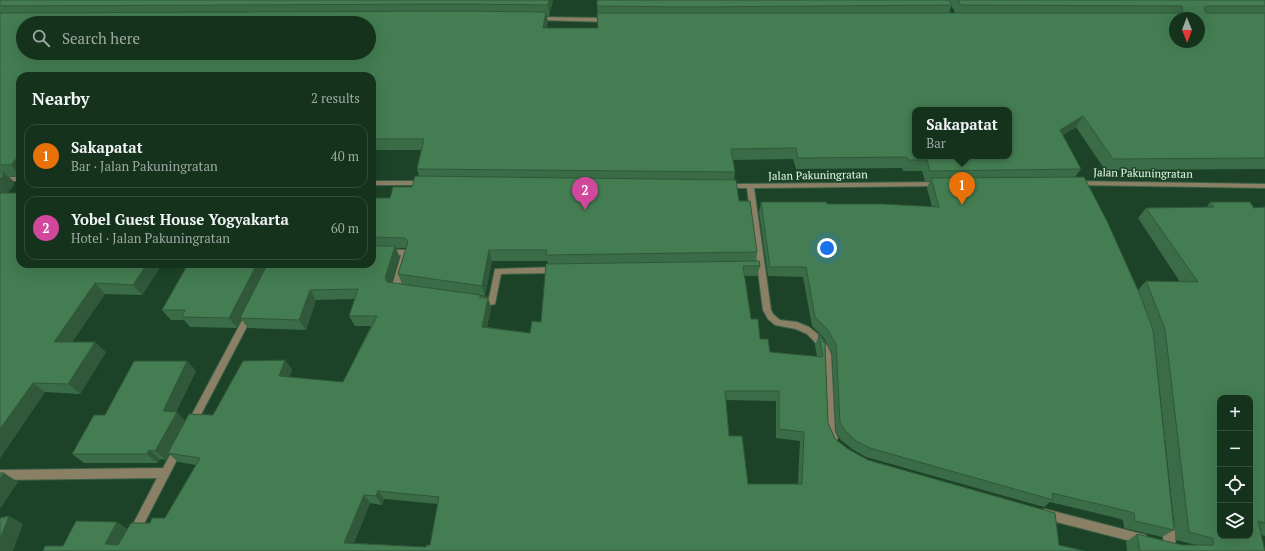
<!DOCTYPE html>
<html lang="en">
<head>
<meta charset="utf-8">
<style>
	:root { --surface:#15321d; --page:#1e3a26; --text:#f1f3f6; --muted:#9daaa4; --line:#344d3b; --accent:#f688ed }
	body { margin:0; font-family:"PT Serif",serif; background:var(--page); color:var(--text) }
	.controls { position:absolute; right:12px; bottom:12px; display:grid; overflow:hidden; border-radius:8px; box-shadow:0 4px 16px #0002 }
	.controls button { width:36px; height:36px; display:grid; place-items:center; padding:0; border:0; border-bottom:1px solid var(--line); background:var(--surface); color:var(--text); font:20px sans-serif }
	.compass { position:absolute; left:1169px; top:12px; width:36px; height:36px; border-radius:50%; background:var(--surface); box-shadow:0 4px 16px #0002; rotate:179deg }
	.you { position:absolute; left:827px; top:248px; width:14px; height:14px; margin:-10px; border:3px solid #fff; border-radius:50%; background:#1a73e8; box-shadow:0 0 0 6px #1a73e833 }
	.badge { display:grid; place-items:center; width:26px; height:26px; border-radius:50%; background:var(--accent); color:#fff; font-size:13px; font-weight:700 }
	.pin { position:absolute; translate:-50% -33px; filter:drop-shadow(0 1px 2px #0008) }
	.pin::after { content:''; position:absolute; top:21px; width:14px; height:12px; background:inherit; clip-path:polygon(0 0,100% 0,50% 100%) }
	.popup { position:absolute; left:912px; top:107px; width:100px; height:52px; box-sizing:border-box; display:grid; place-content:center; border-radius:8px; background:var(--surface); filter:drop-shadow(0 1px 3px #0005); font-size:13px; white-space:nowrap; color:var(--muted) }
	.popup b { font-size:15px; color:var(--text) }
	.popup::after { content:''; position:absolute; left:50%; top:100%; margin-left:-8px; border:8px solid transparent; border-top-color:var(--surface) }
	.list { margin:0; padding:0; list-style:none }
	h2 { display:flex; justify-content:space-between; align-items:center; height:52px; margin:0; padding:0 16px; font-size:17px }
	h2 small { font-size:13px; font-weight:400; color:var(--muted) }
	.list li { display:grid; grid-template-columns:26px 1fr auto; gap:12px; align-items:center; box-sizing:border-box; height:64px; margin:0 8px 8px; padding:0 8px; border:1px solid var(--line); border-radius:12px }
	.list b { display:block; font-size:15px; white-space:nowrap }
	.list p { margin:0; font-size:13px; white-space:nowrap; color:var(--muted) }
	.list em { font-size:13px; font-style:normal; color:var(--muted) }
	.icon { flex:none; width:22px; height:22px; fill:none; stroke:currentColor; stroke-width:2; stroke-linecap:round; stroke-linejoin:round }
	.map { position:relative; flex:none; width:1265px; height:551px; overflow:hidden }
	.search { position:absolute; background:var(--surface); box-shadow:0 4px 16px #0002; left:16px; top:16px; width:360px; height:44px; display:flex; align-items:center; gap:10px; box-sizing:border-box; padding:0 14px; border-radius:22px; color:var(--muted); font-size:15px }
	.panel { position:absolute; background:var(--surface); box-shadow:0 4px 16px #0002; left:16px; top:72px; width:360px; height:196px; border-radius:12px }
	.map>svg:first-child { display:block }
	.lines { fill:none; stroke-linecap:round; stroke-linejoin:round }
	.minor-casing { stroke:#3c6046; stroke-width:2 }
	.minor { fill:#8a8065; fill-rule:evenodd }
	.wall { fill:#3a6c47; fill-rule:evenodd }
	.shaded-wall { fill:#305839 }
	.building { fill:#447d52; stroke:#305839; fill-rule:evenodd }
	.labels { text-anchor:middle; stroke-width:3; stroke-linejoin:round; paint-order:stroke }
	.street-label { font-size:11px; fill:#e5fbe9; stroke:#1c4327 }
</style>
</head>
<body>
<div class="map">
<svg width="1265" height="551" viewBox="0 0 1265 551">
	<rect width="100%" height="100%" fill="#1c4327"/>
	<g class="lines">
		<g class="minor-casing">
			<g id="minor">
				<polygon points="538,17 608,18 611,20 608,22 536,20 536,18"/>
				<rect x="0" y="177" width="20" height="4"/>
				<polygon points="372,181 424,181 428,183 424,185 372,185"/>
				<polygon points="1073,181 1265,184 1265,188 1076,185 1073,185 1072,183"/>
				<polygon points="938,182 942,184 938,186 754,188 771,310 773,314 780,320 797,322 809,327 820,336 828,347 831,354 835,432 838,438 836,441 833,442 830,441 825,432 822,352 814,341 807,334 796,329 775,325 768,319 763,310 747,188 726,188 722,186 726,184"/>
				<polygon points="372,249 409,250 410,252 400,287 403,288 404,290 403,292 400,293 392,291 391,289 401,255 372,255"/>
				<path d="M 556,267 L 560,270 L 556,273 L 501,274 L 495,304 C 489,306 482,304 476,302 L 475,300 L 476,298 L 479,297 L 489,298 L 495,269 Z"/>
				<polygon points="249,312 252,313 253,315 195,426 192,427 189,426 187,423 189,420 246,313"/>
				<polygon points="178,445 181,446 183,449 181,452 130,551 119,551 157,478 0,480 0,470 163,468 175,446"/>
				<polygon points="1045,509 1142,534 1146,535 1147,539 1146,543 1142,544 1045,519 1041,518 1040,514 1041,510"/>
				<path d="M 1168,519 L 1172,520 C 1175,528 1177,542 1174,550 L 1171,551 L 1166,550 C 1163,542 1161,528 1164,520 Z"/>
			</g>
		</g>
		<use href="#minor" class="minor"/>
	</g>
	<path class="wall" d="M 0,0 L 553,0 L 549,16 L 547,16 L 548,23 L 546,28 L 598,28 L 597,0 L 1265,0 L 1265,169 L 1105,170 L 1076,127 L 1063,135 L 1081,169 L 1075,177 L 1138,290 L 1146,281 L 1180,282 L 1138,218 L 1146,208 L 1207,207 L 1210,202 L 1254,208 L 1265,207 L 1265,536 L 1261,535 L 1265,551 L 1127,551 L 1126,542 L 1137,534 L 1182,545 L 1196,545 L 1176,540 L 1154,339 L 1153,335 L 1174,530 L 1162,537 L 1124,528 L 1123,520 L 1113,517 L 1050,502 L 1044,507 L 866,457 L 852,449 L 841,440 L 836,432 L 832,353 L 824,338 L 812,326 L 803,277 L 768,276 L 759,212 L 761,202 L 932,207 L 927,188 L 930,181 L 925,181 L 922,171 L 903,171 L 902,168 L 796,169 L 793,159 L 733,160 L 735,172 L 734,180 L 739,201 L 757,252 L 756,261 L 760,266 L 757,276 L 745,276 L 751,319 L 760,339 L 770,352 L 817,357 L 815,345 L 819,335 L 825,344 L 828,423 L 835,439 L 848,449 L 868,460 L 1059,545 L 1084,551 L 63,546 L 117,522 L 127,529 L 150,523 L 165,518 L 196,465 L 178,462 L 169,454 L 166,460 L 160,459 L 158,463 L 84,463 L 72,454 L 105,415 L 187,361 L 196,371 L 176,412 L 185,421 L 213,415 L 285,360 L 292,370 L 289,377 L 343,382 L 371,326 L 355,326 L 349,316 L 355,299 L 316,300 L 306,330 L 248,328 L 241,319 L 237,328 L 190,327 L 184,320 L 171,320 L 162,310 L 188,264 L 372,264 L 372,198 L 390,198 L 412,187 L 419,176 L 417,169 L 421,150 L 372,150 L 372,76 L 20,76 L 20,176 L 8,176 L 14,182 L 13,184 L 14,185 L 7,193 L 162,264 L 142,295 L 105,294 L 72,342 L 106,352 L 80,394 L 45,392 L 0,458 ZM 951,6 L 954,10 L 955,13 L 949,13 ZM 396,248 L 406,248 L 398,274 L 402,284 L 391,283 L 399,256 ZM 492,261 L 547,261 L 548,264 L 541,322 L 530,333 L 487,327 L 491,308 L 488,298 L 481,298 L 480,295 L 485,296 ZM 726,400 L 776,401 L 776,438 L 800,441 L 798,484 L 748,484 L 729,436 ZM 384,499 L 438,504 L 430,545 L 426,547 L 354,543 L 370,503 L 382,505 Z"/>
	<g class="shaded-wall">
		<polygon points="549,0 553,0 549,16 548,5"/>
		<polygon points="546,12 548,23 544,39 543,28"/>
		<polygon points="1083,116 1076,127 1053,141 1060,130"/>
		<polygon points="20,154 20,175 11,165"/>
		<polygon points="4,172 14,182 13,184 14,185 0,202 0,179 2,175"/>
		<polygon points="395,246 399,256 390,289 385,278"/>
		<polygon points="489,250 492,261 485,296 482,286"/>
		<polygon points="147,264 162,264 142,295 133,285"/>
		<polygon points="257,264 270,264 271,266 240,318 241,319 237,328 229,318"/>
		<polygon points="95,283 105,294 65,352 54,342"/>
		<polygon points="310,290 316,300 306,330 299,320"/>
		<polygon points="488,298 491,308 485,337 482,327"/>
		<polygon points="95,342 106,352 80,394 68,384"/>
		<polygon points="285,360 292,370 286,386 279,376"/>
		<polygon points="187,361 196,371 174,416 177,412 186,422 166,460 155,451 163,411"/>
		<polygon points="33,383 45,392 0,458 0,429"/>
		<polygon points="149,450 160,459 158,463 147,454"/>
		<polygon points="4,473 18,482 0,509 0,479"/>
		<polygon points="378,491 384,499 382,505 376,496"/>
		<polygon points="364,495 370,503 351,550 344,543"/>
		<polygon points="9,516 23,524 13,551 0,551 0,539"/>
		<polygon points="117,522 128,530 118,551 105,544"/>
	</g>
	<g class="building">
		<polygon points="0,0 549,0 548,5 458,4 0,6"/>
		<polygon points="597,0 949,0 952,5 689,7 597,6"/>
		<path d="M 958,0 L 1265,0 L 1265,6 L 1206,6 L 1204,8 L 1206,13 L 1265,13 L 1265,158 L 1113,159 L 1083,116 L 1060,130 L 1081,169 L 930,171 L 927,160 L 908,160 L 907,157 L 798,158 L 796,148 L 731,149 L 735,172 L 417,169 L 424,139 L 372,139 L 372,76 L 20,76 L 20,154 L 11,165 L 0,165 L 0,13 L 458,11 L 546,12 L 543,28 L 598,28 L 597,13 L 1182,13 L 1183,12 L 1182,6 L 961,5 ZM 1175,18 L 1199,18 L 1199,42 L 1175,42 ZM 23,23 L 369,23 L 369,53 L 23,53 ZM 915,110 L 1009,110 L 1009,156 L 915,156 Z"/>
		<polygon points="0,172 4,172 2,175 4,175 0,179"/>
		<polygon points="415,176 736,180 739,201 750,201 757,252 546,255 547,250 489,250 482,286 398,274 408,242 405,238 372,237 372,198 390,198 393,187 412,187"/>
		<polygon points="1084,177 1107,221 1141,297 1153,330 1174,530 1135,521 1134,513 1123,510 1052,493 1053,500 870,448 856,441 846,432 840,423 836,344 827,329 815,317 806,267 770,267 761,202 826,202 827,204 883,204 939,207 931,178"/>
		<polygon points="0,193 20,193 20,264 147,264 133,285 95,283 54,342 95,342 68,384 33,383 0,429"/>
		<path d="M 1210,202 L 1250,202 L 1254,208 L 1265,207 L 1265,523 L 1258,521 L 1265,551 L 1140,551 L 1137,534 L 1182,545 L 1213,545 L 1214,543 L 1212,538 L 1189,532 L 1165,329 L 1146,281 L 1198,282 L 1146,208 L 1214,207 ZM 1220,398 L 1250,398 L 1250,536 L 1220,536 Z"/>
		<path d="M 372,246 L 395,246 L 385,278 L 387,282 L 480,295 L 480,298 L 488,298 L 482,327 L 530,333 L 532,321 L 541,322 L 546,264 L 759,261 L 760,266 L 743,266 L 751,319 L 758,319 L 760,339 L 768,339 L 770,352 L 823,357 L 819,335 L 825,344 L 828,423 L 835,439 L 848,449 L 868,460 L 1055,513 L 1059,545 L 1084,551 L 43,551 L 45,546 L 63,546 L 76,521 L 117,522 L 105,544 L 118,545 L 131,523 L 150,523 L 152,518 L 165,518 L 200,458 L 168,453 L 189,414 L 213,415 L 243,361 L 285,360 L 279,376 L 343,382 L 377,316 L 349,316 L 358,289 L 310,290 L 299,320 L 240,318 L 267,265 L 309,266 L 313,264 L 372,264 ZM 725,391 L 779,391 L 779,429 L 804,432 L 802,484 L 748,484 L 742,436 L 729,436 ZM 378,491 L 439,497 L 430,545 L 427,545 L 426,547 L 344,543 L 364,495 L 376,496 Z"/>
		<polygon points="188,264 257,264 229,318 182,317 185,310 162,310"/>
		<polygon points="134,361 187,361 163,411 177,412 155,451 149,450 147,454 72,454 94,415 105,415"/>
		<polygon points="0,473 4,473 0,479"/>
		<polygon points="9,516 0,539 0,518"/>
	</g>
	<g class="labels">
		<g class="street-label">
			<text transform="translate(1143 173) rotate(1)" y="4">Jalan Pakuningratan</text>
			<text transform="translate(818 175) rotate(-1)" y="4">Jalan Pakuningratan</text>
		</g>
	</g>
</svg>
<div class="controls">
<button>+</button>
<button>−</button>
<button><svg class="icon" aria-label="locate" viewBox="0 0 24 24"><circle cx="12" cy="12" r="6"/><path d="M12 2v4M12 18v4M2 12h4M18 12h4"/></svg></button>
<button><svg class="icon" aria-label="layers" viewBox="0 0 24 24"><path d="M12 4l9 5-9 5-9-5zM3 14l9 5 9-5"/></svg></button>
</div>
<svg class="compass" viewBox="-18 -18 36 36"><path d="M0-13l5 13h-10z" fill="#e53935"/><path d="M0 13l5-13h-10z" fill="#9daaa4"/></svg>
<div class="you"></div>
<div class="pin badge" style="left:962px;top:205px;background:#e8710a">1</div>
<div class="popup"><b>Sakapatat</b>Bar</div>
<div class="pin badge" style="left:585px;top:210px;background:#d1479c">2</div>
<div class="search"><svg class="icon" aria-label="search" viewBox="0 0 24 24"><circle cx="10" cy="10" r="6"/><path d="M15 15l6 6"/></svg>Search here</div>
<section class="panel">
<h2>Nearby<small>2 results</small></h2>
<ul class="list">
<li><span class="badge" style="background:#e8710a">1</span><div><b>Sakapatat</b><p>Bar · Jalan Pakuningratan</p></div><em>40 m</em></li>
<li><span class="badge" style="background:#d1479c">2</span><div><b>Yobel Guest House Yogyakarta</b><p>Hotel · Jalan Pakuningratan</p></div><em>60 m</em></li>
</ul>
</section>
</div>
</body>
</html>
